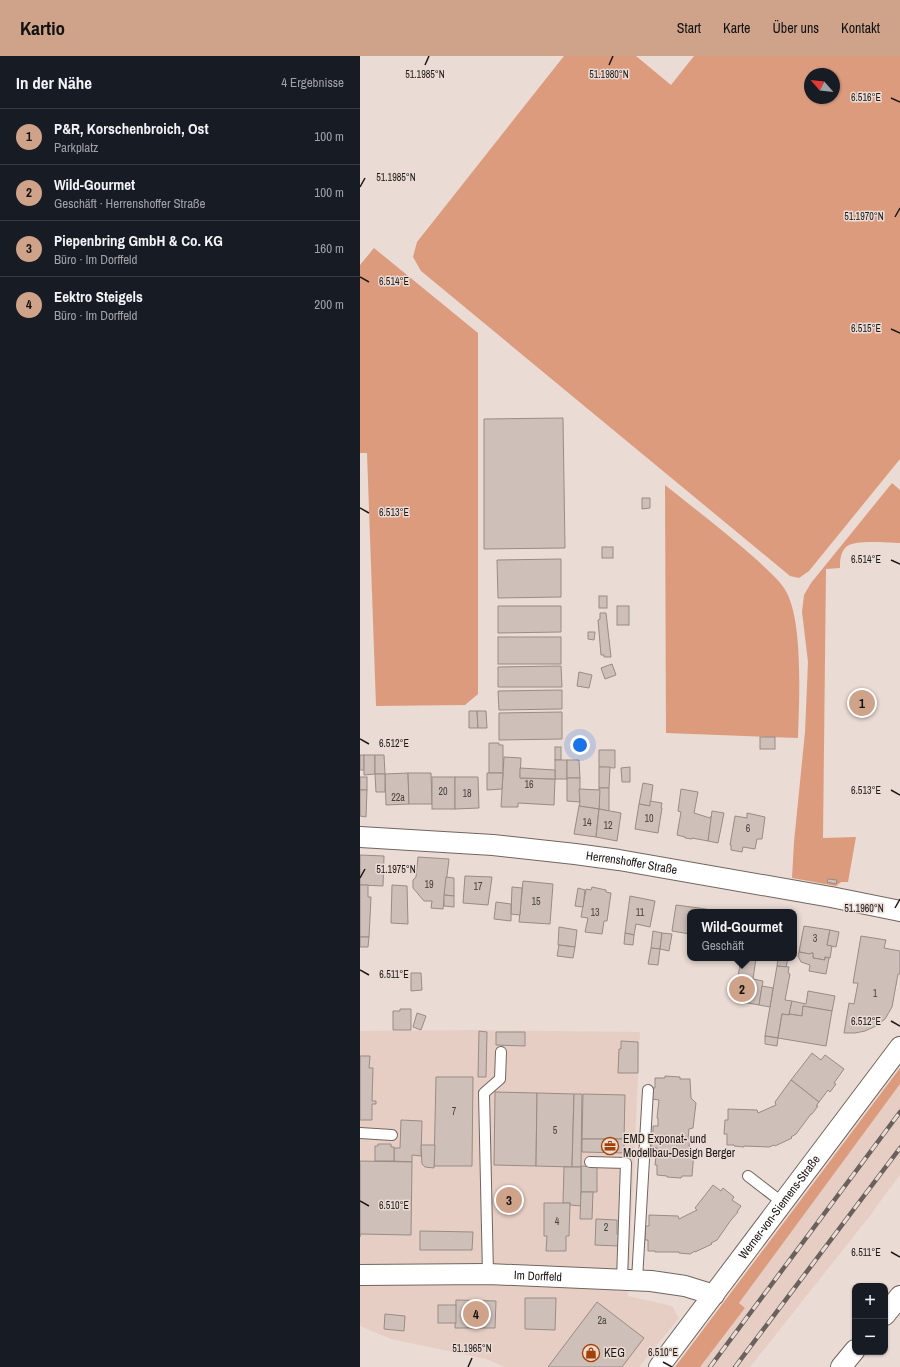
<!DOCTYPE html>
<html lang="de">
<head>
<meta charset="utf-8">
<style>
	:root { --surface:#171b24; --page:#20242c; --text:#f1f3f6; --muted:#9ea1a6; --line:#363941; --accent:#cea389 }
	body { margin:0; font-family:"Archivo Narrow",sans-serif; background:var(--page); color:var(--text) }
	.controls { position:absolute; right:12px; bottom:12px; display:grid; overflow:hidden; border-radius:8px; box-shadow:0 1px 3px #0004 }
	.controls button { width:36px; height:36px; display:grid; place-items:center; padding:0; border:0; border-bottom:1px solid var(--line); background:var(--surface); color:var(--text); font:20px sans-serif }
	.compass { position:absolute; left:444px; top:12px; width:36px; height:36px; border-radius:50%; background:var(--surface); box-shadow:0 1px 3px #0004; rotate:298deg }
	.you { position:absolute; left:220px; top:689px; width:14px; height:14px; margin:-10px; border:3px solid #fff; border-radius:50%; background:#1a73e8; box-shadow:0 0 0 6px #1a73e833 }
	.badge { display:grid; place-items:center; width:26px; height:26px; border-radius:50%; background:var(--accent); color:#111; font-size:13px; font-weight:700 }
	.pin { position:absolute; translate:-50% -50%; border:2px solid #fff; box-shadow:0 1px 4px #0006 }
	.popup { position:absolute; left:327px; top:853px; width:110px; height:52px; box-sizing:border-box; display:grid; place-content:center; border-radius:8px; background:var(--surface); filter:drop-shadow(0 1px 3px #0005); font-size:13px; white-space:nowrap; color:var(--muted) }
	.popup b { font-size:15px; color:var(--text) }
	.popup::after { content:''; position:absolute; left:50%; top:100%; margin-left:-8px; border:8px solid transparent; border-top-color:var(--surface) }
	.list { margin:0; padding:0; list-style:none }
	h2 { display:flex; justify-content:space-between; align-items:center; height:52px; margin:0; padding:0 16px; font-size:17px }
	h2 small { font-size:13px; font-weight:400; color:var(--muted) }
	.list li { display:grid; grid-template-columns:26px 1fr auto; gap:12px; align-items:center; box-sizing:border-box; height:56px; padding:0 16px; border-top:1px solid var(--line) }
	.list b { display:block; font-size:15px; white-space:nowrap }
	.list p { margin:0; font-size:13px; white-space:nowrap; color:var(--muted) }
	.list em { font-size:13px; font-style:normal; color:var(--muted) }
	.map { position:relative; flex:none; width:540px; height:1311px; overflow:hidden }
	header { display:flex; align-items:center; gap:24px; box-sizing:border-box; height:56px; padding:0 20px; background:var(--accent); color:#111 }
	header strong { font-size:19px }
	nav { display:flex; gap:22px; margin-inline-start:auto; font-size:14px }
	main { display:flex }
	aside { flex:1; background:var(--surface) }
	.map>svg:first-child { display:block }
	.built { fill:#e6cec4 }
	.green { fill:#dd9b7e; fill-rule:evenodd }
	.building { fill:#cebfb9; stroke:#998b85 }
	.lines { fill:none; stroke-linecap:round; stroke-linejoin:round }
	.lane-casing { stroke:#72655f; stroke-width:12 }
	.street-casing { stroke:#72655f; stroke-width:22 }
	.lane { stroke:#fff; stroke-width:10 }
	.street { stroke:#fff; stroke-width:20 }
	.rail-casing { stroke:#6a615d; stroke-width:4.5 }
	.rail { stroke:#eadbd4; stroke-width:3; stroke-dasharray:9; stroke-linecap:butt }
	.ticks { fill:none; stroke:#1e1816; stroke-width:1.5 }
	.labels { text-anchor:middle; stroke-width:3; stroke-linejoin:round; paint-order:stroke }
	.number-label { font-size:10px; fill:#4a423f }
	.street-label { font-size:12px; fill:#1e1816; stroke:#eadbd4 }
	.poi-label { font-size:12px; fill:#1e1816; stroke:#eadbd4; text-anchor:start }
	.ticks-label { font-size:10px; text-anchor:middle; fill:#1e1816; stroke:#eadbd4; stroke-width:3; stroke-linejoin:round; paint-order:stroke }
</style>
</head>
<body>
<header>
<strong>Kartio</strong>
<nav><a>Start</a><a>Karte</a><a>Über uns</a><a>Kontakt</a></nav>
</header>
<main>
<aside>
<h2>In der Nähe<small>4 Ergebnisse</small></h2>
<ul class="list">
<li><span class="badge">1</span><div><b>P&amp;R, Korschenbroich, Ost</b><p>Parkplatz</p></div><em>100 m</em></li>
<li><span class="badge">2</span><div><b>Wild-Gourmet</b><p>Geschäft · Herrenshoffer Straße</p></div><em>100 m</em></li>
<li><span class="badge">3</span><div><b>Piepenbring GmbH &amp; Co. KG</b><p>Büro · Im Dorffeld</p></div><em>160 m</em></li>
<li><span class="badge">4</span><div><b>Eektro Steigels</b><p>Büro · Im Dorffeld</p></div><em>200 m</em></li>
</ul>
</aside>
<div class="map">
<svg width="540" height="1311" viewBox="0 0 540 1311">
	<rect width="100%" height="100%" fill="#eadbd4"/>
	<g class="built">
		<polygon points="110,974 280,976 268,1240 312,1250 319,1262 279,1311 145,1311 126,1303 31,1283 0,1270 0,975"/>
		<polygon points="540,1028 540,1119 513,1155 513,1156 390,1311 340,1311 385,1252 379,1247"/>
	</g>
	<g class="green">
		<path d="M 204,0 L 276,0 L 311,29 L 334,0 L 540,0 L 540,403 L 449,515 L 439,522 L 430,520 L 61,215 L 53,201 L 57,186 ZM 450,18 L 474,18 L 474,42 L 450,42 Z"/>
		<polygon points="14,192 118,277 118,638 105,649 16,650 7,397 0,397 0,209"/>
		<path d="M 532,427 L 540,434 L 540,487 C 528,487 494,483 486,491 C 480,497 480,505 480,512 L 466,513 L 463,782 L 496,781 L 488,826 L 481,826 L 476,830 L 432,822 L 434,786 L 445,676 L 448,606 L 442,556 L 444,539 L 451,527 Z"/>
		<path d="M 305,429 C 336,454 368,478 397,504 C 406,513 417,522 424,532 C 444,561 439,646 438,682 L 306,677 Z"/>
		<polygon points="540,1012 540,1028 379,1247 385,1252 340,1311 315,1311"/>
	</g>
	<g class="building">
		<polygon points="203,362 205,492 124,493 124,363"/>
		<polygon points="282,442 290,442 290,452 282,453"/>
		<rect x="242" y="491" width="11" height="11"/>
		<polygon points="201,503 201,541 138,542 137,504"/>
		<rect x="239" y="540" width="8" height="12"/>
		<polygon points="138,550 201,550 201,576 138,577"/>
		<rect x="257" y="550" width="12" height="19"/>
		<polygon points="240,557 246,557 251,601 244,601 244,599 241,599 238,564 240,563"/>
		<polygon points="228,576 235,576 234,584 228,583"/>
		<rect x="138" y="581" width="63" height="27"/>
		<polygon points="252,608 256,619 245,623 241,612"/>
		<polygon points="201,610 202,631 138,631 138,611"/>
		<polygon points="219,616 232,619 229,632 217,630"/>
		<polygon points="202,634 202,653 139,654 138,635"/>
		<polygon points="109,655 117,655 118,672 109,672"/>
		<polygon points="117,655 126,655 127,672 118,672"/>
		<polygon points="202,656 202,683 139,684 139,657"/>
		<rect x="400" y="681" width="15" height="12"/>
		<polygon points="129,687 139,687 139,689 143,689 143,717 129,717"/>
		<rect x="195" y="691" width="6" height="13"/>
		<polygon points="239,694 255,694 255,712 239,711"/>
		<rect x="0" y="699" width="4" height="15"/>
		<polygon points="4,699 15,699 15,718 4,719"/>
		<polygon points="15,699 24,699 25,718 15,718"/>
		<polygon points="144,701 161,702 160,722 195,723 194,749 158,747 158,751 141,751"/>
		<rect x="195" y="704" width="12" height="19"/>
		<polygon points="207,704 219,704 220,722 207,722"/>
		<polygon points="239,711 250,711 249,732 239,732"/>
		<polygon points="270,711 270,726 262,726 261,712"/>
		<polygon points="160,712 195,714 195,723 160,722"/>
		<polygon points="48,717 49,748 26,749 25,718"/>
		<polygon points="48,717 71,717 72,748 49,748"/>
		<polygon points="127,717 143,717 142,733 127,734"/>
		<polygon points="15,718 25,718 25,736 16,736"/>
		<rect x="0" y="721" width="7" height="13"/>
		<rect x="72" y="721" width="23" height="32"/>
		<polygon points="95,721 118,721 119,752 95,753"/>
		<polygon points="207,722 220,722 220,746 207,745"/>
		<polygon points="283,727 293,729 290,750 279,748"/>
		<polygon points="239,732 249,732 249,755 239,753"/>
		<polygon points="219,733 240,734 239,753 219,750 220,746"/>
		<polygon points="321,733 338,736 334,757 350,762 351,760 352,760 348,785 332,782 332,783 325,782 325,781 317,779 321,756 318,755"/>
		<polygon points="0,734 7,734 6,761 0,760"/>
		<polygon points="290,745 302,747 301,752 302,752 298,777 275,773 279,748 290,750"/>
		<polygon points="219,750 239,753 236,781 214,778"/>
		<polygon points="239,753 261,757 257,785 236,781"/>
		<polygon points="352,755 364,757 358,787 348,785"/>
		<polygon points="387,757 405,761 402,783 397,783 395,793 383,791 382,796 371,794 371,789 370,789 375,760 387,762"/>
		<polygon points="0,799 24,800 23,830 0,829"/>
		<polygon points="58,801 89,803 83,853 71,852 72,845 64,845 53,832 53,824 56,821"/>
		<polygon points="105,820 132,821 128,849 103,847"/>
		<polygon points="86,821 94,822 94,840 84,839"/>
		<polygon points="468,823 477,824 476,828 467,826"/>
		<polygon points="163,825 193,828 190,868 159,866"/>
		<polygon points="0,829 8,829 8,841 11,841 9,881 0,881"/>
		<polygon points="32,829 47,830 48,868 31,867"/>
		<polygon points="152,831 162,832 160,859 151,858"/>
		<polygon points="232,831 246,834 246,836 251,837 247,865 244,865 242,878 225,876 228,862 221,861 226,833 231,834"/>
		<polygon points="218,832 225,834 223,851 215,850"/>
		<polygon points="84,839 94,840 94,851 84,850"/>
		<polygon points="270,840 295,845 290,871 276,868 274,879 265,877"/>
		<polygon points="136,846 151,848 151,865 134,863"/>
		<polygon points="316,849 339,852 338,856 330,856 330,878 312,875"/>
		<polygon points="339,852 358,855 358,856 338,856"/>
		<polygon points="444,870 470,874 467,889 472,890 470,902 465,901 465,904 453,902 453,897 451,897 450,898 439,896"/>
		<polygon points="199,871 217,874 215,891 198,889"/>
		<polygon points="470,874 479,876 476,891 467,889"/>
		<polygon points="293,875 302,877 300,893 291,892"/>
		<polygon points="265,877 274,879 273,889 264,888"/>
		<polygon points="302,877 312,878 309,895 300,893"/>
		<polygon points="501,880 526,884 524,892 540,895 540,918 538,918 532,951 525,963 516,970 505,975 495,977 484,977 489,947 494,948 498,927 493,927"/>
		<polygon points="0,881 9,881 8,891 0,891"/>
		<polygon points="199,889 215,891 213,902 197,900"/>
		<polygon points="291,892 300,893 298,909 288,908"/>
		<polygon points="439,896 450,898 451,897 453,897 453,902 465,904 465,901 469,902 466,918 449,915 450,909 441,906 438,900"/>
		<polygon points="381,902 396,902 393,923 378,921"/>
		<polygon points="418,902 428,902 426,911 417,910"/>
		<polygon points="417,910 429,911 428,917 430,918 425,944 432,945 429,959 422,958 418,982 405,980"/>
		<polygon points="51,917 61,917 62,934 51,935"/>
		<polygon points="378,921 393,923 388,947 374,945"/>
		<polygon points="393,923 403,925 399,949 388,947"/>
		<polygon points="402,930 413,932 410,951 399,949"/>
		<polygon points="448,935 475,940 472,955 443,950 442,960 429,958 432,945 446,948"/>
		<polygon points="443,950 472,955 466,990 418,982 422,958 429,959 429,958 442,960"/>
		<polygon points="40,953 51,953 51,974 33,974 33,955 40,955"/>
		<polygon points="57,957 66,960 61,974 53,971"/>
		<polygon points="119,975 127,976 126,1021 118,1021"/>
		<polygon points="136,976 165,976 165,990 136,989"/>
		<polygon points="405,980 418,982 417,990 405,988"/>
		<polygon points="261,985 278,986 278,1017 258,1017 259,993 261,993"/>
		<polygon points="452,997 461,1004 465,999 484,1013 474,1027 476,1028 470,1036 468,1034 459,1046 431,1024"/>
		<polygon points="0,1000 10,1000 9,1012 13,1012 12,1045 16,1045 16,1048 12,1048 12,1064 0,1064"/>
		<polygon points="305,1020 320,1021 320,1023 330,1023 331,1042 336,1047 333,1072 329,1073 328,1083 330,1083 329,1090 334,1095 332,1120 322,1120 321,1122 307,1121 307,1120 297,1119 297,1109 295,1109 297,1092 291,1091 292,1080 293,1080 293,1070 298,1070 298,1062 297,1062 299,1044 292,1043 293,1032 295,1032 295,1022 305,1022"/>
		<polygon points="76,1021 113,1021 112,1110 74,1110"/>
		<polygon points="431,1024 459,1046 456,1050 458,1050 452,1058 451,1058 436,1078 431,1081 432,1082 415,1090 414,1089 409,1091 384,1090 384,1091 374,1090 374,1089 367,1089 367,1078 364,1078 365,1064 368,1064 368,1053 397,1054 398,1057 416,1049 415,1046"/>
		<polygon points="135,1036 177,1037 176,1110 134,1109"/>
		<polygon points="177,1037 214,1038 212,1111 176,1110"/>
		<polygon points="214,1038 222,1038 221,1111 212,1111"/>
		<polygon points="223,1038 265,1039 264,1083 222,1083"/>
		<polygon points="41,1064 62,1065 61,1100 52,1099 52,1106 34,1105 34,1092 40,1092"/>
		<polygon points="222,1083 264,1083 264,1097 222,1096"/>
		<polygon points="18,1088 31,1088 31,1091 34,1091 34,1105 15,1105 15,1090 18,1090"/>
		<polygon points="61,1089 75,1089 74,1112 65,1111 62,1108"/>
		<polygon points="0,1105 52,1106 51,1179 0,1178 0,1181"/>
		<polygon points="221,1110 237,1111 237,1136 221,1136"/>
		<polygon points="204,1111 221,1111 221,1150 210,1149 210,1147 203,1147"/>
		<polygon points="353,1129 361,1135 363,1132 374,1141 372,1144 381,1150 377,1156 378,1156 371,1164 357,1184 351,1187 352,1188 335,1196 335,1195 330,1198 319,1197 319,1196 295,1196 295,1195 288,1195 288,1184 285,1184 285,1170 289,1170 289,1159 318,1160 319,1163 337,1154 335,1152"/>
		<polygon points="221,1136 233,1136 232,1163 220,1163"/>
		<polygon points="184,1147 210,1147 209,1180 206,1180 206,1195 186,1195 187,1180 184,1180"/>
		<polygon points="236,1163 257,1164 257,1178 260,1178 259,1190 235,1189"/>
		<polygon points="60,1175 113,1176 112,1194 60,1194"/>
		<polygon points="165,1242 196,1242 195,1274 165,1273"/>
		<polygon points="96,1244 136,1245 135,1272 95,1272"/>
		<polygon points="237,1246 284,1282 262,1311 188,1311"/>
		<rect x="78" y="1249" width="18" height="18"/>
		<polygon points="25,1258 45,1260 44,1275 24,1273"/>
	</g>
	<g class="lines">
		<g class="lane-casing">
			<g id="lane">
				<polyline points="0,1077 32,1079"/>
				<polyline points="230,1106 266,1107 262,1224"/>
				<polyline points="388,1120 423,1147"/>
				<polyline points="128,1218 124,1037 140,1023 141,996"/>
				<polyline points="277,1224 288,1034"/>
			</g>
		</g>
		<g class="street-casing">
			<g id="street">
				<path id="s1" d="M 0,781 L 133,789 L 215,798 L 259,804 L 471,841 L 540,855"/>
				<path id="s2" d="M 0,1219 L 128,1218 L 291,1225 L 325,1230 L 354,1239"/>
				<polyline points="525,1259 540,1240"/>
				<path id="s3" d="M 299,1311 L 540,991"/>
				<polyline points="481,1311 495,1294"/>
			</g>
		</g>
		<use href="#lane" class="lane"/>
		<use href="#street" class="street"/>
		<g class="rail-casing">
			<g id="rail">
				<polyline points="350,1311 540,1056"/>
				<polyline points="375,1311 540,1092"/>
			</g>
		</g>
		<use href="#rail" class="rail"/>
	</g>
	<path class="ticks" d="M 65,9 L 69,0M 249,9 L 253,0M 531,42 L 540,46M 0,131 L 5,122M 535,161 L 540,152M 0,221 L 9,226M 531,273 L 540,277M 0,452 L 9,457M 531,504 L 540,508M 0,683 L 9,688M 531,734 L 540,739M 0,822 L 5,813M 535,852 L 540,843M 0,914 L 9,919M 531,965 L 540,970M 0,1145 L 9,1150M 531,1196 L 540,1201M 303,1306 L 312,1311M 108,1311 L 112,1302"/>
	<defs>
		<g id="office-ring" transform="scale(0.9)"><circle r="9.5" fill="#eadbd4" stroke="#a44103" stroke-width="1.5"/><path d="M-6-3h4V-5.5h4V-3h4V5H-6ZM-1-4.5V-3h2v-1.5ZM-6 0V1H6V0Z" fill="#a44103"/></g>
		<g id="shop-ring" transform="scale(0.9)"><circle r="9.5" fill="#eadbd4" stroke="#a44103" stroke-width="1.5"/><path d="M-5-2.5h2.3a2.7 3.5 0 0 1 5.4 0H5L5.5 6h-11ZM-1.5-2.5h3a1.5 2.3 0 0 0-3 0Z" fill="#a44103"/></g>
	</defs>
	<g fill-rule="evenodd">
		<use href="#office-ring" x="250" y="1090"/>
		<use href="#shop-ring" x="231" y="1297"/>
	</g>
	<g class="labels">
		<g class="number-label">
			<text x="169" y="732">16</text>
			<text x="83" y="739">20</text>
			<text x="107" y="741">18</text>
			<text x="38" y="745">22a</text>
			<text x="289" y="766">10</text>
			<text x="227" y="770">14</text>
			<text x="248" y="773">12</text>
			<text x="388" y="776">6</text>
			<text x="69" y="832">19</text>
			<text x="118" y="834">17</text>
			<text x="176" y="849">15</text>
			<text x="235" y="860">13</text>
			<text x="280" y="860">11</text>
			<text x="455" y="886">3</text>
			<text x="515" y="941">1</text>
			<text x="94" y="1059">7</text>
			<text x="195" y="1078">5</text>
			<text x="197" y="1169">4</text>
			<text x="246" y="1175">2</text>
			<text x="242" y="1268">2a</text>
		</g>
		<g class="street-label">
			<text dy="4" stroke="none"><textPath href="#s1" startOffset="273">Herrenshoffer Straße</textPath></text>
			<text dy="4" stroke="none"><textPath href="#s3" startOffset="200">Werner-von-Siemens-Straße</textPath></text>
			<text dy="4" stroke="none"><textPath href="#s2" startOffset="178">Im Dorffeld</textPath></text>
		</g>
		<g class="poi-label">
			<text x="263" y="1087">EMD Exponat- und<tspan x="263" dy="14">Modellbau-Design Berger</tspan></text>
			<text x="244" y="1301">KEG</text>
		</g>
	</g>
	<g class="ticks-label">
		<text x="65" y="22">51.1985°N</text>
		<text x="249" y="22">51.1980°N</text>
		<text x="506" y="45">6.516°E</text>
		<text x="36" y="125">51.1985°N</text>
		<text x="504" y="164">51.1970°N</text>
		<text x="34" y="229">6.514°E</text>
		<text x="506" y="276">6.515°E</text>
		<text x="34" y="460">6.513°E</text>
		<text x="506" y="507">6.514°E</text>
		<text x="34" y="691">6.512°E</text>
		<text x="506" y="738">6.513°E</text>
		<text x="36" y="817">51.1975°N</text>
		<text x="504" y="856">51.1960°N</text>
		<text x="34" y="922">6.511°E</text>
		<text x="506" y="969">6.512°E</text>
		<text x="34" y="1153">6.510°E</text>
		<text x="506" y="1200">6.511°E</text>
		<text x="112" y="1296">51.1965°N</text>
		<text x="303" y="1300">6.510°E</text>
	</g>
</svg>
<div class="controls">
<button>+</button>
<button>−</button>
</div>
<svg class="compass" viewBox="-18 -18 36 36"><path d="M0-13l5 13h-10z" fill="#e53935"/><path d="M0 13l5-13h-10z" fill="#9ea1a6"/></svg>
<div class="you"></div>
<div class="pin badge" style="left:502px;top:647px">1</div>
<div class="pin badge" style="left:382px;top:933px">2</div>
<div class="popup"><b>Wild-Gourmet</b>Geschäft</div>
<div class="pin badge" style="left:149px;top:1144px">3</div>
<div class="pin badge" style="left:116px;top:1258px">4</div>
</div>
</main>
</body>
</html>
